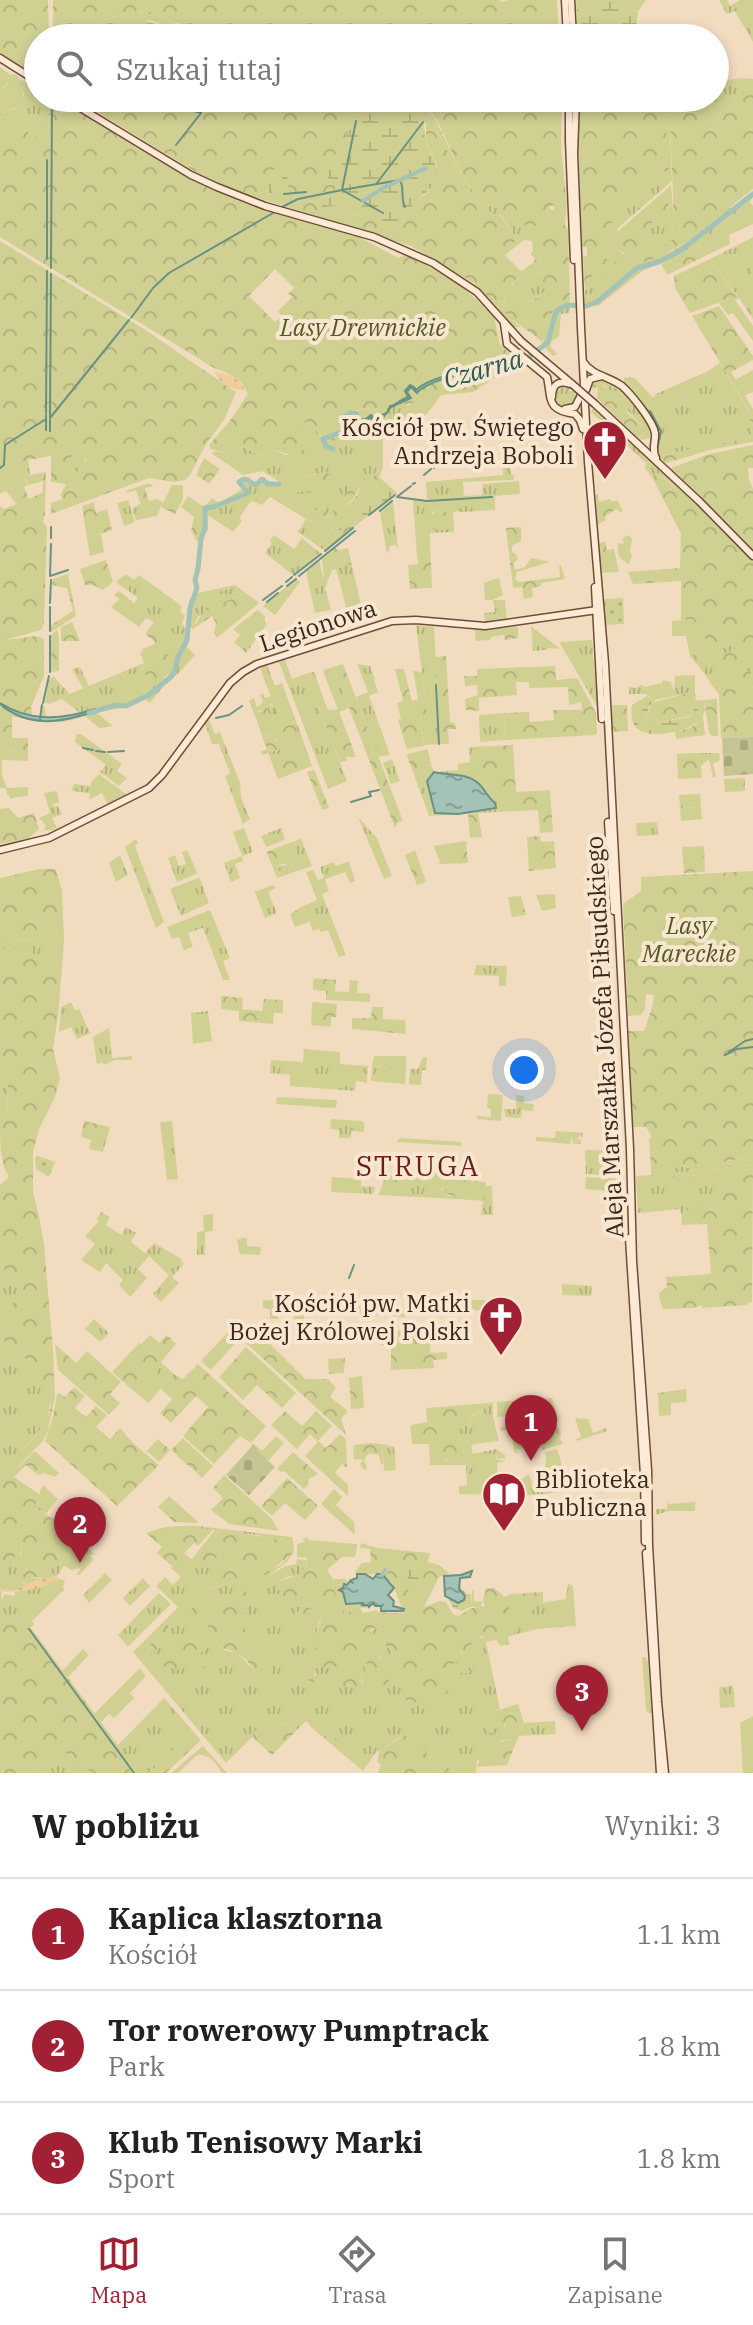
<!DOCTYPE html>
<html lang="pl">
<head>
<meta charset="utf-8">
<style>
	:root { --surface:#fff; --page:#f2f2f2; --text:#222; --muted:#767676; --line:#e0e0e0; --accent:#a12033 }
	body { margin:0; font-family:"IBM Plex Serif",serif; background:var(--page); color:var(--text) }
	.you { position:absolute; left:524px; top:1070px; width:28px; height:28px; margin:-20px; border:6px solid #fff; border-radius:50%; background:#1a73e8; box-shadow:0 0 0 12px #1a73e833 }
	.badge { display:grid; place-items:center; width:52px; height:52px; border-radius:50%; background:var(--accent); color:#fff; font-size:26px; font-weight:700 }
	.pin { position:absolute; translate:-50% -66px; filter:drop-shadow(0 2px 4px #0008) }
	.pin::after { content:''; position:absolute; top:42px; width:28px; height:24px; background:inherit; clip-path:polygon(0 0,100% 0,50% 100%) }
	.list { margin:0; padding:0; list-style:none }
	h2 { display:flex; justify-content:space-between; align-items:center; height:104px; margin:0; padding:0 32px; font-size:34px }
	h2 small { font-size:26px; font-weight:400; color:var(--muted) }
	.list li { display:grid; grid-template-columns:52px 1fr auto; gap:24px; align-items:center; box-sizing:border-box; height:112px; padding:0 32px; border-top:2px solid var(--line) }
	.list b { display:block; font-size:30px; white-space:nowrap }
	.list p { margin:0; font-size:26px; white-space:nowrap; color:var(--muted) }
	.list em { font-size:26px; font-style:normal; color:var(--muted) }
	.icon { flex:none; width:44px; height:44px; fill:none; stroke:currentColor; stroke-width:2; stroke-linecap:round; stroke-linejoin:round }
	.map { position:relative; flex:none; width:753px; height:1773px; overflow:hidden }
	.search { position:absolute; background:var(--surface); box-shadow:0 4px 12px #0003; left:24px; right:24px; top:24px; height:88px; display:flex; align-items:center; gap:20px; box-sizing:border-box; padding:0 28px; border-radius:44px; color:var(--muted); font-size:30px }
	.sheet { height:440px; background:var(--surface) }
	nav { display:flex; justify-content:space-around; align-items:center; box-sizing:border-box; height:112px; border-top:2px solid var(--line); background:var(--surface); font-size:22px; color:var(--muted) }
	nav a { display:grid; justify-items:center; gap:4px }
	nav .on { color:var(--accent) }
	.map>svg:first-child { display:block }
	.grass { fill:url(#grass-tufts); fill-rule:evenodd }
	.forest { fill:url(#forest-crowns); fill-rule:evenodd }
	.wetland { fill:url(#wetland-marsh) }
	.sand { fill:url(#sand-dots) }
	.cemetery { fill:url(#cemetery-stones) }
	.park { fill:url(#park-dots) }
	.garden { fill:#d1d093 }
	.water { fill:url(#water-ripples); stroke:#699283; stroke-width:2 }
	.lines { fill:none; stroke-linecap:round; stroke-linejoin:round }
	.stream { stroke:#699283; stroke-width:2 }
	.canal { stroke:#a3c3b6; stroke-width:4 }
	.river { stroke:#a3c3b6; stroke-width:5 }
	.secondary-casing { stroke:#6e4d39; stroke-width:9 }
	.secondary { stroke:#fcead4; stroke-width:6 }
	.secondary-bridge-casing { stroke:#6e4d39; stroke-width:9; stroke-linecap:butt }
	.secondary-bridge { stroke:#fcead4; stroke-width:6 }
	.labels { text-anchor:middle; stroke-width:8; stroke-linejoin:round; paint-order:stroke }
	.park-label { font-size:24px; font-style:italic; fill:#535921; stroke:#f8e7d0 }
	.poi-label { font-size:24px; fill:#3b271c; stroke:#f8e7d0; text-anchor:end }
	.street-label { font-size:24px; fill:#3b271c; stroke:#f8e7d0 }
	.water-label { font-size:26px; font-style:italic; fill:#2a5c52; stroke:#f8e7d0 }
	.quarter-label { font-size:28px; letter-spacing:2px; fill:#6b1e17; stroke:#f8e7d0 }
</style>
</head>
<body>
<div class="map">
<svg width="753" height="1773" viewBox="0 0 753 1773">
	<defs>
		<pattern id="grass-tufts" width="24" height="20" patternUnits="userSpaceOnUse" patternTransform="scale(2)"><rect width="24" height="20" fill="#d1d093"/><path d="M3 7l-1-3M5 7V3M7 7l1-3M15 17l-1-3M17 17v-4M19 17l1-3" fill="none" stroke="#b4b37e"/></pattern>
		<pattern id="forest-crowns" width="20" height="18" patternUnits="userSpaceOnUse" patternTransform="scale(2)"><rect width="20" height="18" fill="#d1d093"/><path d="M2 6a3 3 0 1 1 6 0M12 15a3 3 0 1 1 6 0" fill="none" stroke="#b4b37e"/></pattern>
		<pattern id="wetland-marsh" width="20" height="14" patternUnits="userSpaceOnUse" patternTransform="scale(2)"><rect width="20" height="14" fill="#d1d093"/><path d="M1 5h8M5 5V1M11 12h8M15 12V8" fill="none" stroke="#b4b37e"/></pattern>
		<pattern id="sand-dots" width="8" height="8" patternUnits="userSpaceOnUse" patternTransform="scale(2)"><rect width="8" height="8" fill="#f0ce9a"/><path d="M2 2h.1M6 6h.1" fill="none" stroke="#cfb184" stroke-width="1.8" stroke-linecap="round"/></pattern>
		<pattern id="cemetery-stones" width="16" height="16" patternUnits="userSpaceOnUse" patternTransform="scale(2)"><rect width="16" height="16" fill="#c5c493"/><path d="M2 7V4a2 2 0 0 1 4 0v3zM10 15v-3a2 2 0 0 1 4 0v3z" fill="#aaa87e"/></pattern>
		<pattern id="park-dots" width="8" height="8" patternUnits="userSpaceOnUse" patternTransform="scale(2)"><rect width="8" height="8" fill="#d1d093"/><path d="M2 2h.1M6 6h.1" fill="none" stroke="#b4b37e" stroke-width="1.8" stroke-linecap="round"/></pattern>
		<pattern id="water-ripples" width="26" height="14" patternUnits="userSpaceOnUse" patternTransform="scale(2)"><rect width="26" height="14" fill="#a3c3b6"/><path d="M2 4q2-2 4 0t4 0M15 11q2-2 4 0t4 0" fill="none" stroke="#869e93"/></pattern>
	</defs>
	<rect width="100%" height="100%" fill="#f2dcc0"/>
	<g class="grass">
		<polygon points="549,0 557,0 559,38 551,38 546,29 550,15"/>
		<polygon points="719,0 727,0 730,6 740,0 753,0 753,42 735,11 727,14"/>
		<polygon points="131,11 150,12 166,21 188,27 238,34 301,38 231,38 183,32 150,20 105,23 76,38 95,24"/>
		<polygon points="0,67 9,74 17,75 19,79 38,88 38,98 47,98 49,103 48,135 45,143 25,130 0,117 0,106 7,111 14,109 24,99 24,93 7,83 0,93"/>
		<polygon points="743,78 727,114 716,99 717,92 730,85 727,80"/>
		<path d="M 412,98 L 421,100 C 442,124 449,153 465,180 C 472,191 482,200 493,208 L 502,207 C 504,210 506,215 509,218 C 521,227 546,227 560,221 L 550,218 L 546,209 L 549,206 L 551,210 L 554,210 L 554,205 L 567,203 L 565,225 C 557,225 555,228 548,230 C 540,233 532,228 524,232 L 524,240 L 505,255 L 503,253 L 517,240 L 501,215 L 494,216 L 462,183 L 432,118 Z"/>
		<polygon points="664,98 669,98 672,181 617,229 606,216 662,168 667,173"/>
		<polygon points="671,184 674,223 680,225 679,237 643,259 670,252 679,247 729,207 733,212 753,197 750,202 753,206 753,224 729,235 730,244 707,255 700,246 692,251 690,248 675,258 644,270 599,305 584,308 585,290 587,290 589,278 601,271 606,259 598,246 601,244 615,248 623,254 646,235 656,214 669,220 668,188"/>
		<polygon points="753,237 753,319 739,298 735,300 753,326 753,341 733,313 728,315 719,303 737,295 710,259"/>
		<polygon points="543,256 547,257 548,261 546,266 536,274 543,272 543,275 518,291 547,277 550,277 552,282 541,295 523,305 516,299 513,321 521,327 514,327 489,297 500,309 519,273 534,262 538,263"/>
		<path d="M 570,301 L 570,313 L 561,314 L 559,336 L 552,341 L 550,346 L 557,354 L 553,356 L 542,345 C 551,326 544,308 570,301 Z"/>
		<polygon points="720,363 750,413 748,418 753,426 753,437 663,455 660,451 655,453 657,436 624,385 624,378 631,377 635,378 653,398 656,394 708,371"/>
		<path d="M 597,377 C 603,379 610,381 616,384 C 629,392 655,423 650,438 L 642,440 L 636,436 L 642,438 L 643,424 L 638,423 C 632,414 625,409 620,399 L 613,404 L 614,397 L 605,385 L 592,389 L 590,381 Z"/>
		<path d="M 558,384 L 566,384 L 571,387 L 569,391 L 576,391 L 574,406 C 563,408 556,406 553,394 Z"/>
		<path d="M 437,395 L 432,403 L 433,406 L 410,435 L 400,427 L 383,436 L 383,468 L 379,468 C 374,477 365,481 359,489 C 353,499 351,504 339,508 L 337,518 L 344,528 L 342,531 L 333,531 L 331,518 L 328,514 L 325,514 L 325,506 L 320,507 L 307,519 L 337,541 L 325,551 L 298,532 L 306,519 L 270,497 L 262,505 L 251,501 L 239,518 L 242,521 L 233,532 L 206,514 L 208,528 L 203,538 L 196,596 L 234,587 L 243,595 L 226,601 L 214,611 L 198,617 L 194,625 L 196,627 L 193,629 L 190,627 L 187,647 L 195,655 L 176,676 L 174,676 L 161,685 L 163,687 L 150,703 L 144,699 L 124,708 L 96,712 L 113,726 L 99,728 L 85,716 L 63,722 L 40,721 L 44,705 L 47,718 L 58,718 L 80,713 L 62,699 L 49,704 L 45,702 L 49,681 L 53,676 L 70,694 L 83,688 L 72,669 L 80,667 L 89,686 L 120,673 L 140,689 L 142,696 L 152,690 L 125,671 L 144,663 L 147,666 L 141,670 L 156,681 L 163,677 L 165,678 L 174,670 L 167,655 L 175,639 L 168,629 L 146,618 L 139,627 L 111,607 L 119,599 L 114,595 L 119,591 L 134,603 L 138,598 L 116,582 L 126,574 L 134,580 L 139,575 L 182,606 L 180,612 L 185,615 L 182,624 L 187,631 L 189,601 L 194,591 L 193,581 L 197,573 L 195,571 L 199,538 L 204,525 L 202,514 L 204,507 L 212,498 L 219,503 L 244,488 L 237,483 L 241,478 L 249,477 L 251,481 L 258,481 L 264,478 L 271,483 L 280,482 L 262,471 L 243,475 L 211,453 L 216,451 L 224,453 L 236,445 L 242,446 L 261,456 L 275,450 L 285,455 L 291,455 L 301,423 L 310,421 L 322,438 L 343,431 L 348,425 L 345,419 C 361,406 364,408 382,410 L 394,402 L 408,406 L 423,397 ZM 350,468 L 353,474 L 349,497 L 345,494 L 350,489 L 350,483 L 342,485 L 333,470 ZM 319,473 L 324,482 L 321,481 L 297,492 L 286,486 L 294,481 Z"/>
		<polygon points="594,406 681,488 678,490 657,473 652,477 644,467 647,464 591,412"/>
		<polygon points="79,445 85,447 87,457 78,472 71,471 69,465 73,447"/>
		<polygon points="502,456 509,456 511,475 515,475 513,480 463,482 464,496 482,495 483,484 519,481 520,494 495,496 495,510 462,512 457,511 453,513 438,510 432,513 431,516 440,530 454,527 454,532 430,533 430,543 416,544 413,500 399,498 427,500 426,482 503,475"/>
		<polygon points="28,459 30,474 25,476 25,480 29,485 17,489 12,479 3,481 1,476 15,468 18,462"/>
		<polygon points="156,499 163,502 157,516 136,520 132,508 140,504 142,508 150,505 149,501"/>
		<polygon points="128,500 135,522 124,526 117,503"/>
		<polygon points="393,502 398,548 395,545 390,546 387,554 380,513"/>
		<polygon points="101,534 104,552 90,556 87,538"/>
		<polygon points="274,535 294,549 302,538 320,553 293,575 265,553 272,543 270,541"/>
		<polygon points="328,554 332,570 325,588 331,610 315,613 306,572 319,561 324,579 322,558"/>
		<polygon points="337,558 344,562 345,558 346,563 352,566 362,609 346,607 334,561"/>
		<polygon points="499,578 503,595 493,600 485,600 484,583"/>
		<polygon points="296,579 300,582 275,615 263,606"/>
		<polygon points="493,600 505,600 507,620 485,623 484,613 495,612"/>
		<polygon points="258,610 265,616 265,622 267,624 246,653 234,642 240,635 233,629"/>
		<polygon points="416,625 434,627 440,744 424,745 420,714 427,713"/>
		<polygon points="531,626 558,647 560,649 549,648 546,650 533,651"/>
		<polygon points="738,639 742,645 719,668 753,654 753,687 745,699 743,709 731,694 732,670 713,687 704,673 708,652"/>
		<polygon points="592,640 598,708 559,642"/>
		<polygon points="285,660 292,679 306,674 347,781 328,789 279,662"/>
		<polygon points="357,664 370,666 375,679 374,680 378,692 369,696 390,755 378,757 356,697 368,692"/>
		<polygon points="267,665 275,686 282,683 306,748 299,751 298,748 270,758 269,753 301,741 294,722 280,729 284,739 277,745 272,744 278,739 273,734 263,739 262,736 275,730 267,709 258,711 260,720 258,724 249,701 254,698 257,707 263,702 260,695 263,693 265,698 271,696 270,705 275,708 274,687 268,690 260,668"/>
		<polygon points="335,671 349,708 339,712 324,674"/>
		<polygon points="695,675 695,693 687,693 655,700 645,694 629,694 629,687 636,688 641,685 645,687 662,683 663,680 671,682 674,692 675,676"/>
		<polygon points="504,713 505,740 480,742 479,715"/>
		<polygon points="209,719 215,734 220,732 240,783 241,798 250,819 243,824 225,776 230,773 219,744 212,744 205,724"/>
		<polygon points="76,734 81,734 122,764 117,771 127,778 119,786 100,772 106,765 75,742"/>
		<polygon points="493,746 478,761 470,763 469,747"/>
		<polygon points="0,750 28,751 28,761 2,760 2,776 0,776"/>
		<polygon points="693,753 719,753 720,760 713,764 716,777 713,777 709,759 701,766 702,778 700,778 698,762"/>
		<polygon points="392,759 400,781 391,784 383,763"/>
		<polygon points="431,765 434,772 428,778 435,813 458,814 496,808 496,812 429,816 413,772 422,770 421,766"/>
		<path d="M 470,769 L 471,774 L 485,778 L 486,790 L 495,798 L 495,803 C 486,796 484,786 474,780 C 462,773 448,776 436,772 Z"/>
		<polygon points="99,774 126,794 125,796 108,805 102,793 89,800 90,793 71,791 74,784 91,786 91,782"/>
		<polygon points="57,791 59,803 53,804 53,807 58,806 62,814 52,818 57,828 48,828 60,830 44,830 46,825 39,818 50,813 44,793"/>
		<polygon points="700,794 701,807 680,808 679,795"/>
		<polygon points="358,817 377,838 392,876 384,879"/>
		<polygon points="657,822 658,835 637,836 636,823"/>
		<polygon points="244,828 253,852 242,856 243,861 235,864 240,878 231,882 224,863 242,856 233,832"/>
		<polygon points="281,828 285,840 266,847 261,836"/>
		<polygon points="301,838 312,866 277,878 280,872 275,865 293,866 294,864 292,858 297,854 295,841"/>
		<polygon points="136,839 138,843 135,846 164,922 156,928 125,847"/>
		<polygon points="187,850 197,872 196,874 177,882 168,858 175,855 179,866 186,864 182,852"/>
		<polygon points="120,855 128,875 116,882 109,863"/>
		<polygon points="349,861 355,881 350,883 345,872 325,879 329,891 322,894 346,955 339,957 328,930 321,932 319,929 313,931 303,906 317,900 306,872 313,870 318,880 324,878 320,867 334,862 336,866"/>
		<polygon points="198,878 200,879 209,903 181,916 170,889"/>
		<polygon points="272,885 276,888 268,892 277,913 265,918 255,892"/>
		<polygon points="210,910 230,958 223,961 230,980 223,980 203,928 188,933 193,947 184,950 179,937 172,939 167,927"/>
		<polygon points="64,939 63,956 48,960 33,956 29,947 0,947 0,940 50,941"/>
		<polygon points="476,965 507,966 506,986 499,986 499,976 474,975"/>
		<polygon points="350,980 358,981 357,993 370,994 370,1002 326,1000 326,991 349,992"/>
		<polygon points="71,1002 75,1010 79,1009 90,1033 77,1039 71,1027 59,1032 61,1007"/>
		<polygon points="208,1011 212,1041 193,1044 191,1013"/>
		<path d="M 109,1028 L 112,1058 L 132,1056 L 132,1060 L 115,1060 L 104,1065 L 103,1063 L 97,1064 C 95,1054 95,1047 93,1037 Z"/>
		<polygon points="304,1049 340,1052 340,1064 368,1066 367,1083 356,1081 355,1091 290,1086 290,1075 270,1073 271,1060 303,1062"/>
		<polygon points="423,1057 427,1057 426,1070 422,1070 421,1085 409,1084 410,1069 418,1069"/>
		<polygon points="372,1066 406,1069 405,1084 371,1081"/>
		<polygon points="0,1078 8,1086 7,1118 0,1125"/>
		<polygon points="488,1094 503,1095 501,1121 477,1119 477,1116 491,1117 491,1109 487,1108"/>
		<polygon points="516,1095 524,1096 524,1103 534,1104 533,1111 522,1110 521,1118 506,1117 504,1109 516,1109"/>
		<polygon points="277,1097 337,1100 336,1108 276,1104"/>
		<polygon points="331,1119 362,1121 364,1123 364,1132 351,1131 351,1138 339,1138 339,1130 330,1129"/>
		<polygon points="172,1121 178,1179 167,1180 160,1122"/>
		<polygon points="556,1131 583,1133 583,1138 581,1136 577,1138 578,1140 581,1139 581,1144 573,1144 572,1137 570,1144 536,1141 536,1137 555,1138"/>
		<polygon points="400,1138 461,1142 461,1146 397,1142"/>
		<polygon points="585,1150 620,1151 621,1176 586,1174"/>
		<polygon points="753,1158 753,1165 673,1173 686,1178 701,1173 725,1170 728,1192 723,1204 691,1208 681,1214 680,1209 638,1213 636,1176 651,1175 651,1170"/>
		<polygon points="433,1168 441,1168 441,1179 448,1179 449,1169 456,1169 456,1180 464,1180 463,1185 455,1188 443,1187 441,1190 448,1196 455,1196 457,1199 379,1195 380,1191 388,1192 394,1186 408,1184 408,1177 432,1178"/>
		<polygon points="332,1177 361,1179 361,1186 375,1187 373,1194 331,1192"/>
		<polygon points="586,1177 621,1179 623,1192 585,1189"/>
		<polygon points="485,1186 492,1186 493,1215 481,1215"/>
		<polygon points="101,1212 110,1217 106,1225 121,1235 126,1227 136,1233 131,1242 145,1253 154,1243 180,1258 184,1264 172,1277 179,1283 161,1302 153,1294 169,1275 149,1256 138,1269 147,1278 130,1297 119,1285 123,1280 106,1263 100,1272 81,1260 95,1244 85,1236 99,1221 97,1219"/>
		<polygon points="213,1214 213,1231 205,1232 205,1255 197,1255 197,1232 204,1231 203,1215"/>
		<polygon points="0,1263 12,1280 25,1291 0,1316"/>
		<polygon points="562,1284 592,1286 591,1296 562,1295"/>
		<polygon points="434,1297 492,1301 491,1311 433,1308"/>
		<polygon points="263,1300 331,1304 331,1312 304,1310 304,1321 294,1320 294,1310 278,1309 278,1319 270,1319 270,1309 263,1308"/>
		<polygon points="347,1306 406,1310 405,1317 347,1313"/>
		<polygon points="94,1319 109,1333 100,1342 85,1329"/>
		<polygon points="252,1325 270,1344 259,1355 240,1338"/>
		<polygon points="0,1336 17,1355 30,1360 44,1375 51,1400 47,1419 43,1426 19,1455 0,1465"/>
		<polygon points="163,1364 174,1374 148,1403 136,1393"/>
		<polygon points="686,1389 687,1402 671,1403 671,1415 659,1416 658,1393"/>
		<polygon points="552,1398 559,1420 556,1423 561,1432 560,1438 563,1444 542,1450 542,1448 526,1447 517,1450 519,1454 514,1452 511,1430 501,1431 500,1427 510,1425 509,1416 497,1417 497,1402"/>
		<polygon points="493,1402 493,1417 499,1441 474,1444 471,1447 473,1454 496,1449 505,1455 505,1458 498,1459 495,1451 497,1460 506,1461 497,1463 498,1479 492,1479 492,1482 517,1481 517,1478 522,1479 529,1474 534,1489 540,1491 550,1481 546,1474 541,1471 544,1469 546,1462 545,1452 557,1449 570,1491 532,1495 459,1494 459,1486 467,1485 466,1465 430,1465 429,1444 433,1445 436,1453 446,1461 464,1453 458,1430 463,1426 472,1424 471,1418 487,1406 489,1403"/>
		<polygon points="575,1418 588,1419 593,1433 606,1428 607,1431 577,1441 576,1439 581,1437"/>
		<polygon points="382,1444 394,1447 396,1470 384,1471"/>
		<polygon points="43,1485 58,1499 46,1514 33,1507"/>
		<polygon points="667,1500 668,1504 695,1502 695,1511 669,1511 656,1515 656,1509 667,1509"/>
		<polygon points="91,1502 106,1516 93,1529 79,1515"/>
		<path d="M 69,1510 L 75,1515 L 65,1527 L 71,1532 L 80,1520 L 86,1526 L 77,1538 L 97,1556 L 93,1554 L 90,1556 L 94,1559 L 79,1575 L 76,1575 L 81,1568 L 71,1570 L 64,1566 L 57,1576 L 38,1580 L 15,1590 L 27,1582 L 18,1582 L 7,1573 L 8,1568 L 13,1564 L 20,1528 L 22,1547 L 20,1553 L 27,1572 L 20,1572 L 32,1578 L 48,1579 L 51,1569 L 60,1564 L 67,1554 L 82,1557 L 83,1549 C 75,1539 66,1532 59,1521 Z"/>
		<path d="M 197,1526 L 292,1537 L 293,1541 L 270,1538 L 231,1561 L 209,1589 L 234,1581 L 247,1581 L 279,1566 L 294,1552 L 287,1562 L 269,1575 L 286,1566 L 296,1564 L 297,1559 L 307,1560 C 307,1568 301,1573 295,1577 L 290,1576 L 278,1581 L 278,1587 L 282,1595 L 277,1599 L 283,1610 L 287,1608 L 288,1604 L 299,1607 L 317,1602 L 323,1611 L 317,1629 L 317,1644 L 309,1679 L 316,1676 L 315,1669 L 318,1667 L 340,1667 L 361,1657 L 366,1657 L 368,1659 L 364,1679 L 378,1686 L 388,1679 L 383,1678 L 380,1673 L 381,1659 C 373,1650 361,1635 377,1627 L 382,1631 L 385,1645 L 391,1650 L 396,1666 L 413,1685 L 411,1690 C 431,1691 449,1697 460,1676 L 441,1679 L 444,1675 L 458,1672 L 467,1673 L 472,1670 L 462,1652 L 467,1654 L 466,1649 L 478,1638 L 494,1638 L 496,1640 L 486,1642 L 500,1709 L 492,1712 L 492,1730 L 500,1722 L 504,1723 L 504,1728 L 517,1729 L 518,1732 L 513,1739 L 501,1740 L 477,1761 L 476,1773 L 448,1773 C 441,1764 441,1764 431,1758 C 425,1754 417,1743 410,1737 L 400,1737 L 379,1752 L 377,1751 L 363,1771 L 344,1755 L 348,1746 L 355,1743 C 345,1737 332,1742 322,1736 C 316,1733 311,1726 306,1721 L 296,1731 C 285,1716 269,1726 255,1731 L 252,1737 L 226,1763 L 132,1651 L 134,1651 L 178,1607 L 156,1586 L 165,1577 L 173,1585 L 181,1577 L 171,1568 L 184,1553 L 201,1568 L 214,1556 L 220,1562 L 262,1536 L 196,1528 ZM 253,1594 L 241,1625 L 271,1671 L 257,1673 L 237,1653 L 227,1651 L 220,1646 L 208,1624 L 199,1619 L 195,1622 L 191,1618 L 208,1601 ZM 357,1661 L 364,1669 L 360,1676 L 363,1685 L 343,1687 L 331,1679 L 332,1675 L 335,1678 L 341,1678 L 339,1669 Z"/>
		<polygon points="308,1537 308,1540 357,1544 357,1546 308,1543 308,1558 297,1557 297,1544 304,1542 303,1539"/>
		<polygon points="105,1573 112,1580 89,1603 83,1595"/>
		<polygon points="143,1578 150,1586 130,1606 123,1598"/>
		<polygon points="59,1579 65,1580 63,1588 65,1589 32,1621 35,1624 26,1631 21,1623 0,1620 0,1591 2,1591 1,1600 5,1594 14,1596 15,1592 42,1587 49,1581"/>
		<polygon points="568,1583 573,1587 576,1626 538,1629 514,1635 515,1626 507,1606 508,1604 521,1600 522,1606 566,1599"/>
		<polygon points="159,1593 171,1604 128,1647 118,1635"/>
		<polygon points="83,1649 89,1655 68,1677 62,1671"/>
		<polygon points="642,1657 645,1657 648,1662 652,1713 648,1713 646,1710"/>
		<polygon points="140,1668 146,1676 130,1693 134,1698 114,1718 109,1714 101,1722 94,1714"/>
		<polygon points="733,1686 735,1707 720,1708 719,1687"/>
		<polygon points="164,1698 193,1731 149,1773 132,1773 115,1748"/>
		<polygon points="555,1721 556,1734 519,1736 524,1723"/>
		<path d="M 203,1746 L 227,1773 L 221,1773 C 219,1764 207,1753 197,1755 L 178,1773 L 171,1773 Z"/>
		<polygon points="66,1753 92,1773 32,1773 35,1769"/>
	</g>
	<g class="forest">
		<polygon points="0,0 48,0 49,38 38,38 38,77 0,55"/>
		<polygon points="53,0 499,0 501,2 508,0 549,0 550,15 546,29 551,38 301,38 238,34 166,21 150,12 131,11 95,24 76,38 53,38"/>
		<polygon points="614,0 646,0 638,11 618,9 614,5"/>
		<polygon points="131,16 183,32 231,38 79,38 105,23"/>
		<path d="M 743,78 L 753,79 L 753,189 C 719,215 685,251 643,262 L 642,259 L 679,236 L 680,226 L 674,223 L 669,98 L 715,98 L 715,86 L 727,80 L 730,85 L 717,92 L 716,98 L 721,101 L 727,113 Z"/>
		<polygon points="9,82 22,89 24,99 17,107 7,111 0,106 0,93"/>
		<path d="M 47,98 L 60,98 L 189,178 L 216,192 L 359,237 L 398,258 L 407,254 L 459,284 L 478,301 L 494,317 L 500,344 L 519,362 L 473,392 L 441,395 L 433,406 L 431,403 L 436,395 C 421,398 407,410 394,402 L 382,410 C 364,408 361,406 346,418 L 348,425 L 335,440 L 327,444 L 310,421 L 302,423 L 314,440 L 296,457 L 275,450 L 262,456 L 242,446 L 240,448 L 236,445 L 228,453 L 210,449 L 209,445 L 229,422 L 248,394 C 242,379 229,373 214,368 L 0,237 L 0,117 L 25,130 L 45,143 L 48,135 L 49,103 ZM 275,269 L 294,288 L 288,293 L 292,297 L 278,311 L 282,316 L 275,322 L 249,296 Z"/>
		<path d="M 74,98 L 282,98 L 287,104 L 294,98 L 412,98 L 432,118 L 462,183 L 494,216 L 500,215 L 517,240 L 503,253 L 522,272 L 512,284 L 513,292 L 505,298 L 501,310 L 474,283 L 411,246 L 242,193 L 204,177 ZM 392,101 L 426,124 L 426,141 L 437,166 L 429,191 L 414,203 L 403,221 L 381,216 L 379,212 L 370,212 L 360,217 L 340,209 L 338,205 L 328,205 L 321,198 L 335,193 L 341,145 L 364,106 Z"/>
		<path d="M 418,98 L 562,98 L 561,149 L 567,203 L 550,206 L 546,209 L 550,218 L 557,218 L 560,222 C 546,227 522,228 509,218 C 506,215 504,211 502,207 L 493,208 C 483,200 472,192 466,181 C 449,154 444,120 418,98 Z"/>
		<path d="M 580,98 L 664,98 L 669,175 L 662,168 L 607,216 L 618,231 L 668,188 L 669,220 L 656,215 L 646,235 L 650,246 L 638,256 C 623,254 616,248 601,244 L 599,246 L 606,259 L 618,264 L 619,273 L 610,276 L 601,271 L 589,278 L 587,290 L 585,290 L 583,257 L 587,255 L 587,247 L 582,247 L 578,146 Z"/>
		<path d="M 555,225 L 565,225 L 568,229 L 570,301 C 541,309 556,326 542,342 C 529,330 516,324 503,311 L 505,303 L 516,299 L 524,305 L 541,295 L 551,282 L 550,278 L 547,277 L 543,284 L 518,291 L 518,285 L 527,279 L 535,279 L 543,275 L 542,272 L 533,275 L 541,266 L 546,266 L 548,261 L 547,257 L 543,256 L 538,263 L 534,262 L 535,258 L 530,254 L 533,251 L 532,241 L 524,240 L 523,232 C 536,226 541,234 555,225 Z"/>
		<path d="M 0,241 L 144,329 L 236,392 L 224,420 L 206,444 L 190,475 L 185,480 L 174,482 L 149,478 L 51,514 L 51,503 L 63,499 L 60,496 L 66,484 L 51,482 L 51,456 L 18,462 L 15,468 L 1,476 L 3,481 L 12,479 L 17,489 L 24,487 L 29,499 L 43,492 L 43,481 L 29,485 L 24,476 L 46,472 L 45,514 L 43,522 L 47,527 L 44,623 L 41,630 L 5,640 L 37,636 L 44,639 L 44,676 L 31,707 L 33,721 L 12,716 L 12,738 L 28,738 L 28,751 L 0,750 L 0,506 L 4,509 L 16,504 L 6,491 L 0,494 ZM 79,445 L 85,447 L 86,449 L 81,451 L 81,454 L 87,458 L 85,462 L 79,465 L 81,468 L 78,472 L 71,471 L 69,465 L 74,447 Z"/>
		<polygon points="700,246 707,255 667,275 661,264 690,248 692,250"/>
		<polygon points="710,259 737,296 690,313 675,288 674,276"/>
		<polygon points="719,306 753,356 753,360 731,372 753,409 753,426 748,417 750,412 692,316"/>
		<polygon points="599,383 610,390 616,391 614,404 624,393 634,405 632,409 627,409 627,412 638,423 648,427 648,435 642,438 636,436 597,398 598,387 592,387 592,385"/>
		<polygon points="753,437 753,442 714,449 666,463 657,454 660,450 663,455"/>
		<polygon points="753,445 753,468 748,468 749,480 753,489 753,551 671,468 709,454"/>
		<polygon points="204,458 220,469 209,484 196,475"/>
		<polygon points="341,466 350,468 357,478 355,494 345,497 345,494 350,489 350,484 342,486 333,470"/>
		<path d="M 379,468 L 383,468 L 379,477 L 397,493 L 395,494 C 389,487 380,487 371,488 L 358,505 L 354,518 L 358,524 L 337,541 L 307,519 L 320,507 L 315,502 L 324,501 L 325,514 L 328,514 L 334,524 L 332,529 L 333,531 L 337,528 L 340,532 L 343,528 L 334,517 L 333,511 L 339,508 L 342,503 L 344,506 C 355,503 360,490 363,480 L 374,476 Z"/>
		<polygon points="326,471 330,475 330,481 335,487 333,489 321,481 314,486 311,492 305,493 300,490 294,496 284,496 286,486 294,481"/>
		<polygon points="657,473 677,490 681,488 732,536 753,559 753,654 719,668 713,659 741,646 738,640 708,652 709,659 704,673 690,656 707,651 701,622 694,622 693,619 681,620 681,581 633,584 628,572 680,568 681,534 652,477"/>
		<polygon points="149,483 154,486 145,488 150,505 142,508 136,490 127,493 126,491"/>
		<polygon points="172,485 183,485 183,499 175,514 161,507"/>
		<polygon points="598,494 599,502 610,499 612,502 617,500 623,511 620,512 616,509 605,517 606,520 597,525 596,495"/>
		<polygon points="188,496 204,507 202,514 204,529 199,542 194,538 195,536 191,532 194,517 181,507"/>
		<polygon points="94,502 96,513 107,509 112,530 87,538 82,506"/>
		<polygon points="438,510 453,513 454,527 440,530 433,529 431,515"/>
		<path d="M 521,527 L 521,541 C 515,545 511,543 512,552 L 516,554 L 518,559 L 513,564 L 515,570 L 525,567 L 531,558 L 550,562 L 517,572 L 515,579 L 519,582 L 560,577 L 559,566 L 561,565 L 565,579 L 541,583 L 541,586 L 532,588 L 533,597 L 524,599 L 522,587 L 513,588 L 506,528 Z"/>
		<path d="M 628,535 L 632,539 L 630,551 L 632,555 L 629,564 C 618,559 617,554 618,543 L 624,544 L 622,539 Z"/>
		<polygon points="605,541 607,550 614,549 619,572 600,573 598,544"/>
		<polygon points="430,543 432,588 410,589 408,565 418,564 416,544"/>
		<polygon points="335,548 340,550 348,548 352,566 346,563 345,558 343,562 337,558 334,561 336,569 332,570 328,554"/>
		<polygon points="106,560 113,582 103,590 93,585 85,585 80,569"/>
		<polygon points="68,574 76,616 51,632 51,625 73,611 67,588 52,585 53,579"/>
		<polygon points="235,585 259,603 217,638 214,633 216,623 212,616 196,627 194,626 205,610 214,611 226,601 243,595 234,588 195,597 198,593"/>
		<polygon points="155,621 175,634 175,639 167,655 177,660 171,673 156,682 141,671 147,666 144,663 140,653 143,652 142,649 155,644 154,641 145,634"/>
		<polygon points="72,622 80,641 61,641 61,627"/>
		<polygon points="518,627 518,638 505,640 504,635 491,637 490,640 476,641 475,630"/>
		<polygon points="57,630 59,638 59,671 51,672 51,635"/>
		<polygon points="446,656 450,722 455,723 456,729 448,729 449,744 440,744 435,657"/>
		<polygon points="343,664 403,821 398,822 395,828 335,671 324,674 323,670"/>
		<polygon points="555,666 556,680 577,678 596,713 597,733 595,735 505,740 504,713 529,712 530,722 554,720 553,710 582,710 581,702 569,705 568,687 529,688 529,682 516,682 517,695 479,698 479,711 466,710 465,699 478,695 477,685 465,686 464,676 477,676 477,669"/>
		<polygon points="738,668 741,671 750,672 745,684 732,694 743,708 745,699 753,687 753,737 721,738 719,694 713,687 732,670"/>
		<polygon points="395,669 404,669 412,701 418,699 413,670 422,673 427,713 420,715 424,746 407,749 398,720 401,719 397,703 403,701"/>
		<polygon points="125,671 153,690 142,696 137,693 140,689 120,673"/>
		<polygon points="314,672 328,710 338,709 356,757 346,757 347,761 340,762 306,674"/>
		<polygon points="275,687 289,723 280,726 275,716 275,708 269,702 271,697 268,690"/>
		<polygon points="687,693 695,693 696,701 693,701 694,709 690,716 655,723 647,717 651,703"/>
		<polygon points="717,699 718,736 712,736 709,733 704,700"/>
		<polygon points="612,705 627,705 628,731 612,732"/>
		<polygon points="267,708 275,730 262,736 258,724 260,720 257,713"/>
		<path d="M 703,716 L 705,735 L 676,739 L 675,731 C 686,730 698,727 703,716 Z"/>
		<polygon points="295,722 302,741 263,755 261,752 267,749 263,739 276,733 278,737 272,744 277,745 284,739 280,729"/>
		<polygon points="513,745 516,792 550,790 553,832 540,833 538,810 496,812 495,799 486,790 485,778 470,774 470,769 458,770 458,764 478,761 493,746"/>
		<polygon points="298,747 300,751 306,748 312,766 278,779 270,758"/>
		<polygon points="428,749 431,765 422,766 422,770 413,772 407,756 408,754"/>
		<polygon points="693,753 699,762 700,778 678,779 677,754"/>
		<polygon points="313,770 315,771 329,808 322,810 307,772"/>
		<polygon points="0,776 2,776 7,788 28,787 28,796 11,798 7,794 6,788 0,788"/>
		<polygon points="745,778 745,791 725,792 724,779"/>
		<polygon points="701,807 702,819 681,821 680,808"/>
		<polygon points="9,808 18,818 34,813 39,829 29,838 0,844 0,809"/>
		<polygon points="478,813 482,837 470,838 468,814"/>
		<polygon points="540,836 541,842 554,841 556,868 529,871 527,837"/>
		<polygon points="295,841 297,854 292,858 294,864 290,867 285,864 276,865 280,872 277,878 267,853 268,851"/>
		<polygon points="466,841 468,863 439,864 440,861 433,846"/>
		<polygon points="704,846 705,872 684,873 682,847"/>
		<polygon points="415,850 426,882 417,885 405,855"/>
		<polygon points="39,869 56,869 62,891 64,939 50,941 0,940 0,878"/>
		<path d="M 753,871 L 753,1158 L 651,1170 L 649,1139 L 652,1137 L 646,1127 L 633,1127 L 628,1031 L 644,1031 C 648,1019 653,1007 654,995 L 646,994 L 645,1009 L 641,1015 L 628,1016 L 623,904 L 641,891 L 641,877 Z"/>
		<polygon points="555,894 556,908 542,911 536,895"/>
		<polygon points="521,896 526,915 512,917 508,897"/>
		<polygon points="303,906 309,922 295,927 290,914"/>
		<path d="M 0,947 L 29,947 L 33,956 L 48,960 L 63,956 L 58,1015 L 53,1049 L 60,1078 L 55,1097 L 39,1129 L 33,1152 L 33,1192 L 40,1221 L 44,1245 L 53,1349 L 55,1397 L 48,1430 L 43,1441 L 11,1474 L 35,1451 L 59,1473 L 55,1477 L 45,1473 L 38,1475 L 26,1465 L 14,1477 L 39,1494 L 34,1507 L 58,1522 L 59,1521 C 66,1533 77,1539 83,1551 L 82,1557 L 67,1554 L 60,1564 L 51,1569 L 49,1579 L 37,1577 L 23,1579 L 20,1571 L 26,1573 L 27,1568 C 18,1561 22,1553 22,1543 L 18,1541 L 13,1564 L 8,1569 L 7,1572 L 18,1582 L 28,1583 L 15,1590 L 0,1589 L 0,1465 C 7,1461 16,1457 21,1452 C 32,1442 56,1413 50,1397 C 50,1396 43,1390 41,1388 L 44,1375 L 30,1360 L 17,1355 L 0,1336 L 0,1316 L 25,1291 L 12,1280 L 0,1263 L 0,1185 L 9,1177 C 0,1164 0,1143 0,1125 L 7,1118 L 8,1086 L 0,1078 Z"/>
		<polygon points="315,978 336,980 335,992 313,990 313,980"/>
		<polygon points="221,996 243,998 242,1009 262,1011 264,999 283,1000 283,1013 274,1013 273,1024 239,1021 239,1011 221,1009"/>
		<polygon points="314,1002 337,1004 336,1017 331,1017 331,1027 311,1025 312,1004"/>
		<polygon points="372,1007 383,1007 383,1019 405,1020 406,1034 352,1029 352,1018 371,1018"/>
		<polygon points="374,1056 406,1056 406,1069 372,1066"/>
		<polygon points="84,1121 110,1127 103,1152 89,1149 91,1140 81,1137"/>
		<polygon points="753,1165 752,1302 748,1303 747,1305 702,1308 702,1305 693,1308 663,1309 659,1298 659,1293 667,1287 666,1277 711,1274 707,1224 682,1225 681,1214 690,1208 722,1204 720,1194 728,1192 724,1170 701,1173 686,1178 673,1177 673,1173"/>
		<polygon points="386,1174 408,1177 408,1184 405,1187 394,1186 388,1192 380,1191"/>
		<polygon points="464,1180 486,1182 484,1201 457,1199 455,1196 442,1193 443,1187 455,1188 462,1185"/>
		<polygon points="242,1238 247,1238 247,1246 261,1247 260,1255 241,1254 239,1252 237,1240"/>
		<polygon points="377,1329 433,1333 432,1340 430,1341 430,1353 447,1352 447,1359 433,1360 434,1368 391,1370 391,1345 381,1345 381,1342 377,1342"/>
		<polygon points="229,1331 238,1340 211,1370 201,1361"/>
		<polygon points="150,1335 159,1343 167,1335 176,1344 161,1362 163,1364 136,1393 112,1372 139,1343 141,1344"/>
		<polygon points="55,1344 76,1363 87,1351 121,1382 110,1394 120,1403 109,1415 58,1370"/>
		<polygon points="270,1344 305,1379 328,1379 336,1388 330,1397 347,1410 346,1414 341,1418 346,1435 259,1355"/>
		<polygon points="246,1347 296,1393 282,1408 257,1385 243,1400 219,1377"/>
		<polygon points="345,1358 344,1373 329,1374 328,1359"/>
		<polygon points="198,1364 266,1426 251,1443 240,1436 214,1464 183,1436 208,1407 196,1396 171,1423 160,1413 172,1399 161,1389 174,1374 183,1379"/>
		<polygon points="362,1376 364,1408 351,1409 349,1378"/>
		<polygon points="74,1387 85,1396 75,1408 86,1417 96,1406 107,1415 96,1427 110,1439 120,1428 135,1445 159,1465 117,1506 45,1441 53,1416 57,1394 59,1393 65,1397"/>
		<polygon points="489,1403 487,1406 471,1417 472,1424 463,1426 458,1430 464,1453 453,1459 442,1460 436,1453 432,1444 412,1444 410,1425 427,1422 426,1408"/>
		<polygon points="285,1411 302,1426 316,1411 332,1426 318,1441 326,1448 340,1434 346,1439 347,1468 342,1464 335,1473 348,1485 348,1496 305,1456 318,1442 310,1434 297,1449 271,1425"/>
		<polygon points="276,1436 284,1443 268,1461 251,1445 253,1443 262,1451"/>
		<polygon points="183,1438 213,1466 202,1478 171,1450"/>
		<polygon points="158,1439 170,1450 159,1462 147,1451"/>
		<polygon points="371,1443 382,1444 383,1464 381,1464 379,1455 369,1453 364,1460 367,1467 366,1470 363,1469 360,1463 364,1460 354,1459 353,1447 355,1445"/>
		<polygon points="293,1452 318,1474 309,1479 308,1485 304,1489 284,1471 281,1472 277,1469"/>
		<polygon points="224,1475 272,1519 279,1531 229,1524 211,1510 223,1498 213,1488"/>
		<polygon points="287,1478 318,1506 305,1520 285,1503 272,1516 261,1506"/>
		<polygon points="334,1489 342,1497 336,1505 354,1522 355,1535 321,1504"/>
		<polygon points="169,1496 197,1521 197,1523 174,1522 158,1507"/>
		<polygon points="180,1526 196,1526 197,1528 213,1530 198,1546 194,1543 172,1566 157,1553 162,1547 146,1533 165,1527"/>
		<polygon points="215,1530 218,1530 264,1537 220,1562 213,1556 201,1569 191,1560"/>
		<polygon points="270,1538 293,1541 294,1552 267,1574 247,1581 234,1581 208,1589 205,1586 231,1561"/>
		<path d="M 308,1542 L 357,1546 L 355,1557 L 342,1557 L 327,1570 L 333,1579 L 345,1579 L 349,1583 L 337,1585 L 334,1583 C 333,1596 343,1602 353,1610 L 360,1608 L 363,1613 L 377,1610 L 378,1612 L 404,1613 L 392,1583 L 383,1576 L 387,1573 L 387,1569 L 383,1569 L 381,1574 L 357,1574 L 355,1572 L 362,1563 L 371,1562 L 370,1549 L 360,1548 L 361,1543 L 377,1548 L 430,1553 L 428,1562 L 439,1565 L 449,1573 L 439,1577 L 424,1607 L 440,1601 L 446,1602 L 453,1614 L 458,1616 L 472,1608 L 485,1606 L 483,1601 L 486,1588 L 494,1588 L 505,1597 L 511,1594 L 543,1592 L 543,1602 L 537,1604 L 530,1614 L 523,1612 L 521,1601 L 508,1604 L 515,1626 L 514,1635 L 508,1637 L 509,1644 L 501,1646 L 494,1638 L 485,1639 L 482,1636 L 466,1648 L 468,1654 L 460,1652 L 463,1659 L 443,1670 L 444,1675 L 441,1678 L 460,1676 L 462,1678 C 457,1683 450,1687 445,1693 C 437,1702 436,1707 422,1709 L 418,1702 L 409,1703 L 399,1691 L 411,1690 L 413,1685 L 396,1666 L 391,1650 L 385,1645 L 382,1631 L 377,1627 L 371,1629 C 366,1644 375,1651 382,1662 L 380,1673 L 390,1681 L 388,1685 L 378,1686 L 363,1679 L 368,1659 L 362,1657 L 357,1660 L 364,1663 L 364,1671 L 360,1676 L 362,1685 L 367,1687 L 367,1690 L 361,1690 L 359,1686 L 343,1687 L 331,1679 L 331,1675 L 335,1678 L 341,1678 L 339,1669 L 355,1661 L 340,1667 L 318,1667 L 315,1669 L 314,1682 L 309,1684 L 309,1674 L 317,1644 L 316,1636 L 323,1611 L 316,1602 L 299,1607 L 288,1604 L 288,1608 L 281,1610 L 277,1599 L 279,1594 L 282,1594 L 277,1588 L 278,1581 L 297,1576 L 307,1565 Z"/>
		<path d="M 249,1591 L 253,1594 L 241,1625 C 253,1637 270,1660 272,1678 L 257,1676 C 254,1668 245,1657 236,1653 C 229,1649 224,1650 219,1644 C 211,1634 211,1624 199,1619 L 191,1624 L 191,1618 L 186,1614 L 186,1611 L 208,1601 Z"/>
		<polygon points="302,1608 310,1608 315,1615 312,1628 308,1629 292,1616"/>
		<polygon points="20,1615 25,1619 22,1623 26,1631 31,1628 118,1745 115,1748 132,1773 92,1773 66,1753 35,1769 32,1773 0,1773 0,1620 6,1621"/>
		<polygon points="178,1616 182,1620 169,1625 163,1638 167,1635 170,1637 168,1640 152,1655 156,1658 164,1652 175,1654 181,1670 144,1662 139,1656 136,1656 135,1653 141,1647 142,1651 156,1640 157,1631"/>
		<path d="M 183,1636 L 191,1642 L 206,1647 L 205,1651 L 196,1655 L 207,1671 C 192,1672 182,1664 177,1650 Z"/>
		<path d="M 518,1704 L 524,1723 L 507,1765 L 477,1767 C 482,1747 495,1742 513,1739 L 518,1732 L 516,1729 L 513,1736 L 500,1737 L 501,1729 L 506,1726 L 500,1722 L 492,1730 L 493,1734 L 491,1736 L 484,1723 L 492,1712 Z"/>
		<polygon points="269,1721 292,1725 296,1731 272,1755 252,1737 255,1731"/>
		<polygon points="193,1731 200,1739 199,1742 166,1773 149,1773"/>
		<path d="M 325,1736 C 336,1741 346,1737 356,1744 L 352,1747 L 348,1746 L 344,1755 L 323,1737 Z"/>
		<polygon points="403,1736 410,1736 423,1748 429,1757 439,1761 448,1773 378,1773 381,1765 377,1762 379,1752"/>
	</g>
	<g class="wetland">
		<polygon points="576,0 614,0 614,5 618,9 638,11 635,36 578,32"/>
		<path d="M 404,101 C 427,106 423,124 426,141 C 429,153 439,163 436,177 C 433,190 421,195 413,205 C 409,210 406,216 403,221 L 389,224 L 382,220 L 379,212 L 370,212 L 360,217 L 349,212 L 343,214 L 338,205 L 319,208 L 317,203 L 321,198 L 335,193 L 335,187 L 328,180 L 329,165 L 364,106 Z"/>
		<polygon points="283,167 287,172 288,186 293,192 281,193 273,188 272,191 274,195 271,197 266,183 266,173 269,169 275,170"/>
		<polygon points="387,486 395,494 358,524 354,518 353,511 371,488"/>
		<path d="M 647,696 L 655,700 L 649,706 L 647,717 L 655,723 L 690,717 L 694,709 L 692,701 L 704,700 L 705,710 L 702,719 C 690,731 645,743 634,725 C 631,719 631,711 632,705 Z"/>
		<polygon points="407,1567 418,1567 422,1597 409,1597"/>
		<polygon points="335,1583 337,1585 344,1584 343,1594 349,1604 365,1603 363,1606 368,1605 369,1607 360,1608 360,1613 344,1615 344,1611 341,1608 332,1585"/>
		<polygon points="459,1586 467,1594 471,1594 471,1604 473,1588 474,1601 483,1602 480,1607 470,1607 462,1611 453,1608 449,1599 454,1602"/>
		<polygon points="460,1652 465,1655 472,1669 467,1673 458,1672 444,1675 443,1670 462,1659"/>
	</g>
	<g class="sand">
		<path d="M 215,372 L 233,376 L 244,387 L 243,390 C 231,390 220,384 215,372 Z"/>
		<path d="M 57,1576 L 59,1579 C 51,1581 48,1585 41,1587 C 27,1591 14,1593 0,1591 L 0,1589 L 15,1590 L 38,1580 Z"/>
	</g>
	<g class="cemetery">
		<polygon points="753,737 753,774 724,776 722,738"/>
		<polygon points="252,1446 275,1467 249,1495 226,1475"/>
	</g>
	<g class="park">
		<polygon points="623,598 624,624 605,625 604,599"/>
		<polygon points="38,1156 55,1162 49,1177 36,1169 35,1158"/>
	</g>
	<g class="garden">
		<polygon points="753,370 753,392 744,396 735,380"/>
		<polygon points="693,619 694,622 702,622 708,651 690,656 686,636 672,636 672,621"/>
		<polygon points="532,1408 535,1418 531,1420 533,1428 522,1431 520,1424 514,1425 511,1415"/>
		<polygon points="753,1716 753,1773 743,1773 740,1723"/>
	</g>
	<g class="water">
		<path d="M 513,361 L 525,362 C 505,362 428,378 417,393 L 411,387 L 407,392 L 411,398 L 391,407 L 379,423 L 376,424 L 370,417 L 367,421 L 352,421 L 355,415 L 351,415 L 352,412 L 357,413 L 356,420 L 366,419 L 371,415 L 377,422 L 381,415 L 387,413 L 390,406 C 395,406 401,399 408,397 L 405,391 L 410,385 L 414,387 L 416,390 C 430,375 490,366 513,361 Z"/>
		<path d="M 0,703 C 30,722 61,720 95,709 L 96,711 C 69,720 41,727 15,714 C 8,710 4,709 0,703 Z"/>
		<path d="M 434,772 C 449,776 465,772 478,783 C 485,789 487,797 495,803 L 496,808 L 458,814 L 435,813 L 427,781 Z"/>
		<polygon points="472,1571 470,1577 460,1578 459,1589 465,1596 464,1600 458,1603 445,1596 444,1576 461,1575"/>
		<polygon points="357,1574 365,1574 373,1579 377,1574 382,1574 394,1588 388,1595 394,1601 393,1606 404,1609 403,1611 381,1611 381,1606 375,1606 373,1603 369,1607 368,1605 362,1605 363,1603 346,1604 343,1592 339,1590 343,1588 344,1584 347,1585 350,1581 352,1582 351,1580 357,1578"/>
	</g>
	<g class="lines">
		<g class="stream">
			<polyline points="149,98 201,113"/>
			<path d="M 356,121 L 342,190 L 400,180 C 405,189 400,198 405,207"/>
			<polyline points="176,145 201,113 199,98"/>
			<polyline points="377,183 423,122"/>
			<polyline points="284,194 306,192"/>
			<polyline points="282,207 298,199 342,190 383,213"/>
			<polyline points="47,259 47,160"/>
			<polyline points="51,268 52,104"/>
			<polyline points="51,274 50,418 129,320"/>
			<polyline points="131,318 153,288 169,273 273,213"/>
			<polyline points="650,411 661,431 657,450"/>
			<polyline points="46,413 47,271"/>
			<polyline points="46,415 46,430"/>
			<polyline points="50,420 50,431"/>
			<polyline points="449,456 454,458 469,457"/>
			<polyline points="478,456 484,455"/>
			<polyline points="471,457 476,456"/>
			<polyline points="443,460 446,458"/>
			<polyline points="0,468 4,465 5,445 46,419"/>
			<polyline points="434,468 437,465"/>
			<polyline points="424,475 431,469"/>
			<polyline points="413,484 415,483"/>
			<polyline points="398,496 411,486"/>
			<polyline points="397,497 427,501 492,497"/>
			<polyline points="380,511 392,501"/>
			<polyline points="369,515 395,495"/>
			<polyline points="51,538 51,527"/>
			<polyline points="51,544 50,576 68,570"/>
			<polyline points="325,551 353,528"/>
			<polyline points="320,559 355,531"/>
			<polyline points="294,575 321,554"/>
			<polyline points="299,576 319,560"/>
			<polyline points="286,582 292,577"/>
			<polyline points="287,586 296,579"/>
			<polyline points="263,600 282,586"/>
			<polyline points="267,602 278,593"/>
			<polyline points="50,603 51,580"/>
			<polyline points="50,607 50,631"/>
			<polyline points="50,672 50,636"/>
			<polyline points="436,685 439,744"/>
			<polyline points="43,703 49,676"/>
			<polyline points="216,718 229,715 242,706"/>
			<polyline points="40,719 42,705"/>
			<polyline points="83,748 93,750"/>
			<polyline points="96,751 105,752"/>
			<polyline points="108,752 124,751"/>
			<polyline points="351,802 371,796 369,792 379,790"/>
			<polyline points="729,1052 745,1041 753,1039"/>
			<polyline points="725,1055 737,1049 753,1047"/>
			<polyline points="349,1278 354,1265"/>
			<polyline points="29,1629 134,1773"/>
		</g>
		<g class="canal">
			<polyline points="363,201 383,188 426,168"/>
			<polyline points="382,1575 385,1570"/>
		</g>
		<g class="river">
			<polyline points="524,361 548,342 556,311 567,305 586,306 597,302 637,268 658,262 680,251 753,194"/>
			<polyline points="333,449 326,446 323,439 342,432 344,417 351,413 357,415"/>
			<path d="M 89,713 L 116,705 L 126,706 L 149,695 L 172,676 L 175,670 L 178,657 L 187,640 L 190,608 L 197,588 L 195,580 L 198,569 L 201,539 L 205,528 L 205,508 L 213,507 L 248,493 L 239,482 C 247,475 248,483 256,485 L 262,479 L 268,484 L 279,484"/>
		</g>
		<g class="secondary-casing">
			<g id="secondary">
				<polyline points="565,0 567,38"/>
				<polyline points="571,0 573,38"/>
				<polyline points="0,58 38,82"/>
				<polyline points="64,98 191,175 217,187 265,206 374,237 433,263 477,292 521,341 572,384"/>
				<polyline points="569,98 569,141 574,260"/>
				<polyline points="576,98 574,154 581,328 588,462 605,663 630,1149 633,1261 648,1470 649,1545 658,1702 665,1773"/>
				<path d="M 504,324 L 507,344 L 547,377 C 552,400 546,410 575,414 L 580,420 L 583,429"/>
				<path d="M 584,363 C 592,375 610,377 622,386 C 631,394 653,421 655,433 C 656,442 651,448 656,458"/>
				<polyline points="586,390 590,379 602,376"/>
				<path d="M 552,397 C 552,384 559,380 570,384"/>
				<polyline points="595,404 700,502 753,556"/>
				<polyline points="565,409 575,407 581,395"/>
				<polyline points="595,587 602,719"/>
				<polyline points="608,822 614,911"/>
				<polyline points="0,850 49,838 149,788 162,775 230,683 243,672 257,664 392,621 416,620 485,626 597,610"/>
				<polyline points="629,1238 644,1475 645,1542"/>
				<polyline points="646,1553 660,1773"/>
			</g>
		</g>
		<use href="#secondary" class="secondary"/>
		<g class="secondary-bridge-casing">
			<polyline id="secondary-bridge" points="572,384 595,404"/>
		</g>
		<use href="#secondary-bridge" class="secondary-bridge"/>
	</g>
	<defs>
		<g id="church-pin" transform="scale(2.3)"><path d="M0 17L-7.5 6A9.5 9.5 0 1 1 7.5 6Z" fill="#a12033" stroke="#f8e7d0"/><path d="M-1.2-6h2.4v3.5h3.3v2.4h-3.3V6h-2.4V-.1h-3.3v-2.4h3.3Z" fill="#fff"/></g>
		<g id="library-pin" transform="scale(2.3)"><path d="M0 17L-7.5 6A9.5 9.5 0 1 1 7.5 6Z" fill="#a12033" stroke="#f8e7d0"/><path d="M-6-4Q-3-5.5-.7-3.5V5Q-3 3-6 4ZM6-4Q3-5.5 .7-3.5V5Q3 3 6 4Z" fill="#fff"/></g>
	</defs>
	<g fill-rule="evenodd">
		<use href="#church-pin" x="605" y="442"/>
		<use href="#church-pin" x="501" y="1318"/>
		<use href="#library-pin" x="504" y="1494"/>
	</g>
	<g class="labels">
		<g class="park-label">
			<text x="363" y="336">Lasy Drewnickie</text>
			<text x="689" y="934">Lasy<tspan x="689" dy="28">Mareckie</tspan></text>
		</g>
		<g class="poi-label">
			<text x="574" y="436">Kościół pw. Świętego<tspan x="574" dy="28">Andrzeja Boboli</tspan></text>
			<text x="470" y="1312">Kościół pw. Matki<tspan x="470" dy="28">Bożej Królowej Polski</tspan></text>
			<text x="535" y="1488" text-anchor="start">Biblioteka<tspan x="535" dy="28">Publiczna</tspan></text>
		</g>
		<g class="street-label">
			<text transform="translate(318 626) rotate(-18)" y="8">Legionowa</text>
			<text transform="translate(605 1037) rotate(-93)" y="8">Aleja Marszałka Józefa Piłsudskiego</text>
		</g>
		<g class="water-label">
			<text transform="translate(483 369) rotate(-16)" y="9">Czarna</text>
		</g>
		<g class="quarter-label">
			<text x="418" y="1176">STRUGA</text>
		</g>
	</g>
</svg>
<div class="you"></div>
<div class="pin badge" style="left:531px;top:1461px">1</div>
<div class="pin badge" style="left:80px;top:1563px">2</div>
<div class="pin badge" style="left:582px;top:1731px">3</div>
<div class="search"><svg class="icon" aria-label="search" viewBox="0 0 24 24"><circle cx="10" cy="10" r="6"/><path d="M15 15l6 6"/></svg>Szukaj tutaj</div>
</div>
<section class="sheet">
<h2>W pobliżu<small>Wyniki: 3</small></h2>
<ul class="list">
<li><span class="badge">1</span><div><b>Kaplica klasztorna</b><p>Kościół</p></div><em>1.1 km</em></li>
<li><span class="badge">2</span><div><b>Tor rowerowy Pumptrack</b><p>Park</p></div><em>1.8 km</em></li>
<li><span class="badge">3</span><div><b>Klub Tenisowy Marki</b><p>Sport</p></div><em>1.8 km</em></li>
</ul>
</section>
<nav>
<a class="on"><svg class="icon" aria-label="map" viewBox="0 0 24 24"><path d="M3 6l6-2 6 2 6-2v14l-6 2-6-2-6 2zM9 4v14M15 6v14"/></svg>Mapa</a>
<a><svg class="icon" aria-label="directions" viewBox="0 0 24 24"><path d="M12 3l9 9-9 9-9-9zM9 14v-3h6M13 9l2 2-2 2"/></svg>Trasa</a>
<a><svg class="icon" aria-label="saved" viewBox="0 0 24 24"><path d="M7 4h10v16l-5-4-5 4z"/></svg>Zapisane</a>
</nav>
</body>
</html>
